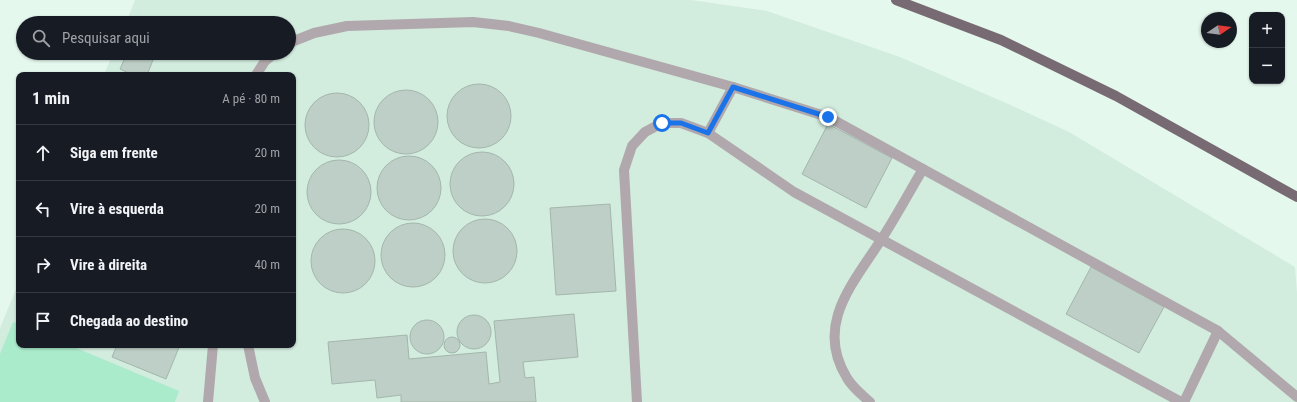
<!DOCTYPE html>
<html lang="pt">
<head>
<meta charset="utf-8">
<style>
	:root { --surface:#171b24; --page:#242831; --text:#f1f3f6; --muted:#9ea1a6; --line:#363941 }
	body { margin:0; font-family:"Roboto Condensed",sans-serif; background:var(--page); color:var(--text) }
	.controls { position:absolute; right:12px; top:12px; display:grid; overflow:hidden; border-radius:8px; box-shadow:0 1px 3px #0004 }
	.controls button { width:36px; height:36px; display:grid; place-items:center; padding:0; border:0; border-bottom:1px solid var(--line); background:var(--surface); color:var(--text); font:20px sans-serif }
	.compass { position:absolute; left:1201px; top:12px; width:36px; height:36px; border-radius:50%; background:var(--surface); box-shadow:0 1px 3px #0004; rotate:77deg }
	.stop { position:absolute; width:12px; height:12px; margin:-9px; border:3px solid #1a73e8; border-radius:50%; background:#fff }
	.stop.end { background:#1a73e8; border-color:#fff; box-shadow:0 1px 4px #0008 }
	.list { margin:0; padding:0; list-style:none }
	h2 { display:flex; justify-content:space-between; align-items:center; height:52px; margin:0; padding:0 16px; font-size:17px }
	h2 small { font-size:13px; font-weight:400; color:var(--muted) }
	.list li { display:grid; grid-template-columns:26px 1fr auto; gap:12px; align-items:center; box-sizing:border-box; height:56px; padding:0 16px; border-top:1px solid var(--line) }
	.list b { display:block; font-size:15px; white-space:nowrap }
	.list em { font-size:13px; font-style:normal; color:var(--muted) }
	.icon { flex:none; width:22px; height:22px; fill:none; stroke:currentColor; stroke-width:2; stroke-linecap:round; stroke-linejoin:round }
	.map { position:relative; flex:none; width:1297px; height:402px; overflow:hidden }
	.search { position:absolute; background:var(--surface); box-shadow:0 1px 3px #0004; left:16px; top:16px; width:280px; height:44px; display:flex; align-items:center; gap:10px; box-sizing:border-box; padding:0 14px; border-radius:22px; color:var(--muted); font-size:15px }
	.panel { position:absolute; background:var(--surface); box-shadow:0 1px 3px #0004; left:16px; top:72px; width:280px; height:276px; border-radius:8px }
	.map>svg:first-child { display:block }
	.built { fill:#d2ecde }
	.green { fill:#aaebcc }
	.building { fill:#bdcfc6; stroke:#a4b6ad }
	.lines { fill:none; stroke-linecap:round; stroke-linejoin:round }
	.service { stroke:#b0a8ac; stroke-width:10 }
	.primary { stroke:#786a72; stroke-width:10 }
	.route { stroke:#1a73e8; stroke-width:5 }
</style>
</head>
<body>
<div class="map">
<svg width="1297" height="402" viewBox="0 0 1297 402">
	<rect width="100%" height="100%" fill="#e5f8ee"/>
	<polygon class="built" points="135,0 691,0 767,11 900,57 1006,103 1069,132 1295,267 1297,293 1297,402 0,402 0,328 19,282 19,345 293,345 293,75 104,75 113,53 289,53 289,23 126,23"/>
	<polygon class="green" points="13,322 19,324 19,345 69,345 179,391 175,402 0,402 0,354"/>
	<g class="building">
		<polygon points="127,53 151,53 155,55 147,75 133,75 120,69"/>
		<circle cx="479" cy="116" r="32"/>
		<circle cx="406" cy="122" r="32"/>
		<circle cx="337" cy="125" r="32"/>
		<polygon points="828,124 892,158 866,208 802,174"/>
		<circle cx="482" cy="184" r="32"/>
		<circle cx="409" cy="188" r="32"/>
		<circle cx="339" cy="192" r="32"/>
		<polygon points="610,204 616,291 556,295 550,208"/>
		<circle cx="485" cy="251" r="32"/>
		<circle cx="413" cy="255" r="32"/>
		<circle cx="343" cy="261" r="32"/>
		<polygon points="1091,267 1164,307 1139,353 1066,314"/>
		<polygon points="574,314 578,357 523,362 525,378 534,377 536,402 401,402 401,395 377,398 375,380 332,384 328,342 407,335 409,359 486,352 489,384 500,382 494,321"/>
		<circle cx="474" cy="332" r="17"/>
		<circle cx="427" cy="337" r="17"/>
		<circle cx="452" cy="345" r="8"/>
		<polygon points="117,345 180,345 166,379 112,357"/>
	</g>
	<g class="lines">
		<g class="service">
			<polyline points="289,43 314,33 347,26 473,22 509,26 539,33 733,87 828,117 1218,331 1297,397"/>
			<polyline points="256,75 265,61 275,53"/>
			<polyline points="708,133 794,192 1181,402"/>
			<polyline points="248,345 255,378 265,402"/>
			<polyline points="208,402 213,345"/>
			<polyline points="637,402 624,170 632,146 645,132 662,123 681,123 708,133 733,87"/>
			<path d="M 870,402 C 862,395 852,387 847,378 C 815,326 851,286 879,243 C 895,219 908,194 923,169"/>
			<polyline points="1184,402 1218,331"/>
		</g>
		<polyline class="primary" points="896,0 1001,40 1116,96 1297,197"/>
	</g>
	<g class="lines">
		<polyline class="route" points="662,123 681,123 708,133 733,87 828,117"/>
	</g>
</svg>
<div class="controls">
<button>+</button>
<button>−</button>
</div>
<svg class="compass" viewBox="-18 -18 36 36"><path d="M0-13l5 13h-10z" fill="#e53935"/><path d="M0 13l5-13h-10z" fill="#9ea1a6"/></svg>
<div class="stop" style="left:662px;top:123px"></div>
<div class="stop end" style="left:828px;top:117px"></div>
<div class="search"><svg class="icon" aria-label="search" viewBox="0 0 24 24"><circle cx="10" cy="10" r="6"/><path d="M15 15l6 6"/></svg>Pesquisar aqui</div>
<section class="panel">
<h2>1 min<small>A pé · 80 m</small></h2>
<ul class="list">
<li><svg class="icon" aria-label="ahead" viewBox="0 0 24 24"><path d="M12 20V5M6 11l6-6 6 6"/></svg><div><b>Siga em frente</b></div><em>20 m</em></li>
<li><svg class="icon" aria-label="left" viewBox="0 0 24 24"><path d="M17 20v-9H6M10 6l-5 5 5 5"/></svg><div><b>Vire à esquerda</b></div><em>20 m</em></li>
<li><svg class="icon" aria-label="right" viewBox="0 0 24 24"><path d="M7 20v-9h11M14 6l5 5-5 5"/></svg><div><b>Vire à direita</b></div><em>40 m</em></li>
<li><svg class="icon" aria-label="arrive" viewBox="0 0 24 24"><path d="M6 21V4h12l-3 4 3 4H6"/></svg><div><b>Chegada ao destino</b></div></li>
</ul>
</section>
</div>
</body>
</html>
